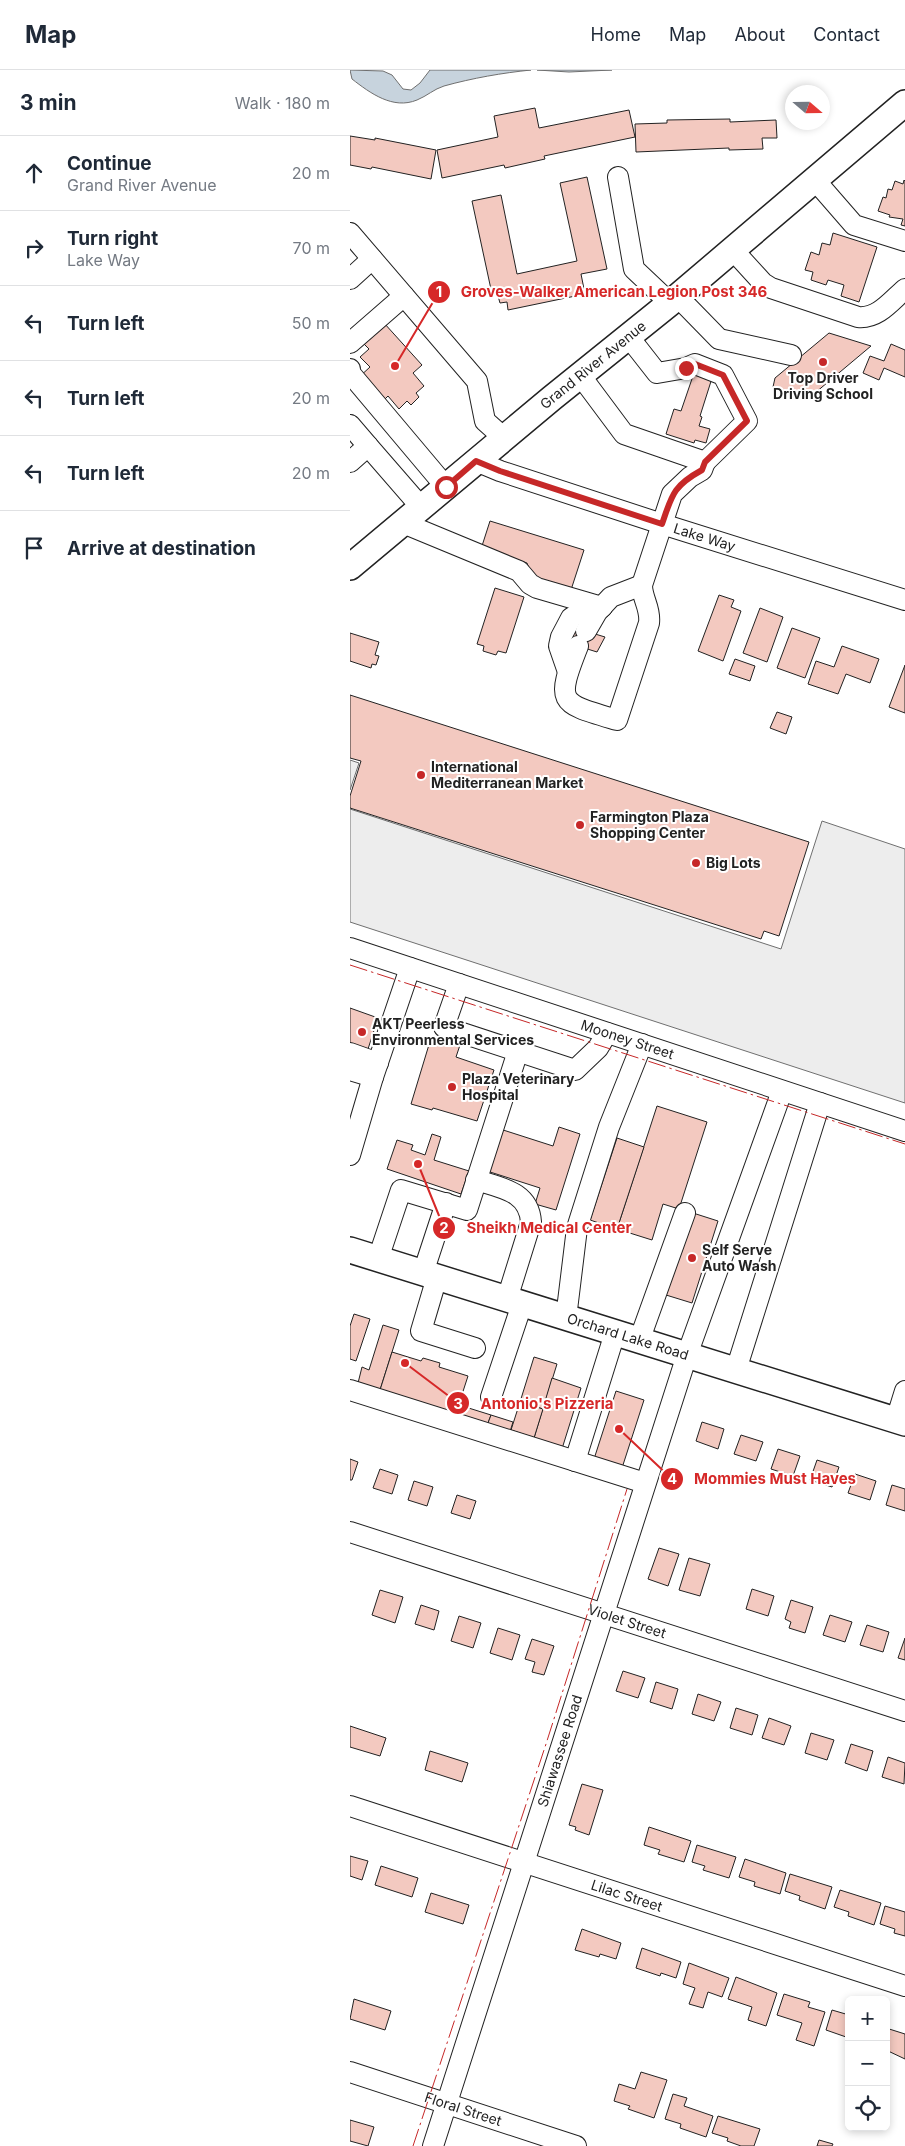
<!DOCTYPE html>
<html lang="en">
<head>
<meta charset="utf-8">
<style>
	:root { --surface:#fff; --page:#f2f2f3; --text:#1f2937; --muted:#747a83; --line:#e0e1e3 }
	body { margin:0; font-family:Inter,sans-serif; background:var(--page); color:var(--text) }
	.controls { position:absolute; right:15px; bottom:15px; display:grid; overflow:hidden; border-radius:8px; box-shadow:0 2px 8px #0003 }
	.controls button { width:45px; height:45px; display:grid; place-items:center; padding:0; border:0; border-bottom:1px solid var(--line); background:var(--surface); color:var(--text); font:25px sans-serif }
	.compass { position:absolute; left:435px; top:15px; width:45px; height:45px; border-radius:50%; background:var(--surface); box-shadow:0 2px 8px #0003; rotate:110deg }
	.stop { position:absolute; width:15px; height:15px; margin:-11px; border:4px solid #c62828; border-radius:50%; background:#fff }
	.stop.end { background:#c62828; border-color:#fff; box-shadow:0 1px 5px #0008 }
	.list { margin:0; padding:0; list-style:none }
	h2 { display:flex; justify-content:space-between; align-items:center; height:65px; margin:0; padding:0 20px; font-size:21px }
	h2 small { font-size:16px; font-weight:400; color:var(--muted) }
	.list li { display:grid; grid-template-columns:32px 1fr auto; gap:15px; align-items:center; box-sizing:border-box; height:75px; padding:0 20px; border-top:1px solid var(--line) }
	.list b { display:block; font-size:19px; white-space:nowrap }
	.list p { margin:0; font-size:16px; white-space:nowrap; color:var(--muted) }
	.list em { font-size:16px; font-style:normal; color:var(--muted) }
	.icon { flex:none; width:28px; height:28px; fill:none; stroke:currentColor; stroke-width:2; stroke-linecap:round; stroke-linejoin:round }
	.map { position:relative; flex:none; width:555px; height:2076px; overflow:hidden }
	header { display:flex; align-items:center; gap:30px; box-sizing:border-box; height:70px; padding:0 25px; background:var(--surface); border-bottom:1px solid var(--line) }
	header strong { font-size:24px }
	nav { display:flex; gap:28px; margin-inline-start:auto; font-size:18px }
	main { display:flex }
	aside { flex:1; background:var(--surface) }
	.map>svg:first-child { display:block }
	.parking { fill:#ededed; stroke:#6f6f6f }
	.water { fill:#c7d3dd; stroke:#6f6f6f }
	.building { fill:#f3c9c0; stroke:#222 }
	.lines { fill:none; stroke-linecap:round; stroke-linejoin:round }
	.minor-casing { stroke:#222; stroke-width:22 }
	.major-casing { stroke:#222; stroke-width:28 }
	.minor { stroke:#fff; stroke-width:20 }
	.major { stroke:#fff; stroke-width:25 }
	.power { stroke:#c62828; stroke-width:1; stroke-dasharray:18 4 2.5 4; stroke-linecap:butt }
	.route { stroke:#c62828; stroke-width:6 }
	.poi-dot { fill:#c62828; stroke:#fff; stroke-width:2 }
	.labels { text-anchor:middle; stroke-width:4; stroke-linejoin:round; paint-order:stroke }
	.street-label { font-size:14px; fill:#222; stroke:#fff }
	.poi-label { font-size:14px; font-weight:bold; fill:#222; stroke:#fff; text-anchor:start }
	.leader { fill:none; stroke:#d62828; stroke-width:2 }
	.callout-dot { fill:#d62828; stroke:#fff; stroke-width:2 }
	.mark-label { font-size:15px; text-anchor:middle; font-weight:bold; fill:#fff }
	.callout-label { font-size:15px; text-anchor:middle; font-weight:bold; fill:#d62828; stroke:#fff; stroke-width:4; stroke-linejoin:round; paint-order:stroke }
</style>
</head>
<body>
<header>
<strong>Map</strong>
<nav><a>Home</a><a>Map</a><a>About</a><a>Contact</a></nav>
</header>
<main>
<aside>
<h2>3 min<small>Walk · 180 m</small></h2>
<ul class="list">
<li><svg class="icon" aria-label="ahead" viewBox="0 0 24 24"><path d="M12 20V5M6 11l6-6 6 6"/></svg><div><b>Continue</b><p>Grand River Avenue</p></div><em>20 m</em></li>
<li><svg class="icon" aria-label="right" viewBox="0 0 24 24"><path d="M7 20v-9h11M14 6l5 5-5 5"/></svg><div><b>Turn right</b><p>Lake Way</p></div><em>70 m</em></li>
<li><svg class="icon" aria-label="left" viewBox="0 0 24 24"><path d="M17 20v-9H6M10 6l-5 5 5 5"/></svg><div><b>Turn left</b></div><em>50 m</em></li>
<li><svg class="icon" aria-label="left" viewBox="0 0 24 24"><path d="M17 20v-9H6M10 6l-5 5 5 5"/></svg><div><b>Turn left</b></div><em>20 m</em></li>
<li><svg class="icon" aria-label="left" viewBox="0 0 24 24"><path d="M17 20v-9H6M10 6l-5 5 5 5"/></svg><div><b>Turn left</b></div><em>20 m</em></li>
<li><svg class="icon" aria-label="arrive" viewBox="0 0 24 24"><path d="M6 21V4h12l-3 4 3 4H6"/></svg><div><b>Arrive at destination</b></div></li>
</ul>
</aside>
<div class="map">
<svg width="555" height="2076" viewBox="0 0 555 2076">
	<rect width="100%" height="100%" fill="#fff"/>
	<g class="parking">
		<polygon points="0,690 9,693 0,720"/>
		<polygon points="0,739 431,879 472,751 555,779 555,1033 0,852"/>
	</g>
	<g class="water">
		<path d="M 0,0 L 33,1 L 42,5 L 53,19 L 61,20 L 70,13 L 80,0 L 181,0 C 152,3 123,8 94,16 C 84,19 77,26 67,30 C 43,40 20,23 2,9 Z"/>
		<polygon points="187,0 262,0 219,2"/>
	</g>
	<g class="building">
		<polygon points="185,38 189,58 279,40 285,67 194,86 195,89 155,98 154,95 92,108 87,80 148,67 144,46"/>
		<polygon points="380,49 380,52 426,50 427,68 412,68 413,79 379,80 379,78 286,82 285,54 317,53 317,50"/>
		<polygon points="0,66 25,70 25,68 86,80 81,109 22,97 21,99 0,95"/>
		<polygon points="237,107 257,199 231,204 235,224 158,240 157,232 150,233 148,226 155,225 154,222 142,224 122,131 151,125 167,204 227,191 210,113"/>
		<polygon points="554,110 555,111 555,156 551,155 553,149 539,147 540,145 528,141 533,127 536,128 538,119 542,120 545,111 553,114"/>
		<polygon points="483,163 527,177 509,232 491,226 494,215 478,210 476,215 461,210 463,202 455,200 461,182 469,185 472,173 480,175"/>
		<polygon points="34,253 72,295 63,303 74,316 66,323 69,327 61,335 57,331 49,339 38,326 31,333 8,308 20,297 10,287 19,279 13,273"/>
		<polygon points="479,263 521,276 459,328 423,317 425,308"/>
		<polygon points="541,274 555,280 555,307 534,298 529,310 513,303 520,286 534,291"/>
		<polygon points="345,300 363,305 350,346 352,347 349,356 360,359 356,373 345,370 344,373 316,364 324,339 331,341"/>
		<polygon points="140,451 234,480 219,526 185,515 177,493 131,479"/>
		<polygon points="145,518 174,527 156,583 148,581 146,585 133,581 134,576 127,574"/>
		<polygon points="369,525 384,530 381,537 391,541 373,591 348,581"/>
		<polygon points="410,538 433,547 417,592 393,583"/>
		<polygon points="222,557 255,567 247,582 215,572"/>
		<polygon points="442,558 470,568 455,608 427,598"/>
		<polygon points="0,563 29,572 25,585 29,586 26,595 22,594 21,598 0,591"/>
		<polygon points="492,576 529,589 520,613 496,604 488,624 458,614 466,591 484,597"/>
		<polygon points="385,589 405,596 400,611 379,604"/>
		<polygon points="555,595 555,643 539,637"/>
		<polygon points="0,625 459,772 429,866 414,861 411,869 0,738 0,726 11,691 0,688"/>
		<polygon points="427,642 442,647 436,664 420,658"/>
		<polygon points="0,938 28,948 18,979 0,977"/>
		<polygon points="81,968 100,974 101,972 110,975 106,987 144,1000 127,1051 83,1038 82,1040 61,1034"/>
		<polygon points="307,1036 357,1052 329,1139 313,1134 302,1170 267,1159"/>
		<polygon points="209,1057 230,1064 206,1140 185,1134 190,1118 137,1101 150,1059 203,1076"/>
		<polygon points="82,1064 91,1067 84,1090 119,1101 111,1124 37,1099 47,1070 63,1075 61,1080 75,1085"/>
		<polygon points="267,1068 294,1077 267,1159 240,1150"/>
		<polygon points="343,1143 368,1151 342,1233 316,1225"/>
		<polygon points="4,1244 20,1249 6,1291 0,1289 0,1256"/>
		<polygon points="33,1255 49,1260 30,1320 8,1313 12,1297 19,1300"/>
		<polygon points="42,1282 71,1291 73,1288 90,1293 89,1297 118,1306 106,1343 30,1320"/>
		<polygon points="184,1287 207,1294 193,1339 170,1332"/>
		<polygon points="202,1308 231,1318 211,1382 184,1368"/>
		<polygon points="266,1321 294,1330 272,1398 244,1389"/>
		<polygon points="170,1332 193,1339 184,1368 161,1360"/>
		<polygon points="109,1335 141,1345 135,1361 104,1351"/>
		<polygon points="141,1345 163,1352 158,1368 135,1361"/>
		<polygon points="352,1352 374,1359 368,1379 346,1371"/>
		<polygon points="391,1365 413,1372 406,1391 384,1384"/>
		<polygon points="428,1379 450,1386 443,1406 421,1399"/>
		<polygon points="0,1389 8,1392 2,1410 0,1410"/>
		<polygon points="467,1390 489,1397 482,1417 460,1410"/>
		<polygon points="30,1399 48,1405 42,1424 23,1418"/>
		<polygon points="505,1404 526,1411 520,1430 498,1423"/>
		<polygon points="64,1411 83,1417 77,1436 58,1430"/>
		<polygon points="542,1415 555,1419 555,1441 536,1435"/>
		<polygon points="107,1425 126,1431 120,1449 101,1443"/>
		<polygon points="309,1478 329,1484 318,1516 298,1509"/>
		<polygon points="339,1488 360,1494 350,1526 329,1520"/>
		<polygon points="402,1519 424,1526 418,1546 396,1539"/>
		<polygon points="30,1520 53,1527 45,1553 22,1545"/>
		<polygon points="441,1530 463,1537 455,1563 439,1558 441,1552 435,1549"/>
		<polygon points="71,1535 89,1541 84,1560 65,1554"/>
		<polygon points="480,1545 502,1552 495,1572 473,1565"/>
		<polygon points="109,1546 131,1553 123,1578 101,1571"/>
		<polygon points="517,1555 539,1562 533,1582 510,1575"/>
		<polygon points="148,1558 170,1565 162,1590 140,1583"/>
		<polygon points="555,1568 555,1590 548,1588"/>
		<polygon points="182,1569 204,1576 194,1605 182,1602 185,1592 175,1589"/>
		<polygon points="273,1601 295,1608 288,1628 266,1621"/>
		<polygon points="306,1612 328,1619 322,1639 300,1632"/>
		<polygon points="348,1624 371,1632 364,1651 342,1644"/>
		<polygon points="386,1638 408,1645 402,1665 380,1658"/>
		<polygon points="419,1648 441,1656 434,1675 412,1668"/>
		<polygon points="0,1656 36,1668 30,1686 0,1677"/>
		<polygon points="461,1663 484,1670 477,1690 455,1683"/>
		<polygon points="501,1674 523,1681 517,1701 495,1693"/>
		<polygon points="80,1681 118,1693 112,1712 75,1700"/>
		<polygon points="538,1687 555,1693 554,1714 532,1707"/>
		<polygon points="232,1714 253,1720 239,1765 225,1760 226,1757 219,1755"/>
		<polygon points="299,1757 341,1771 334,1792 308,1784 310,1780 294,1775"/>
		<polygon points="347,1775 386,1787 379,1808 353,1800 355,1796 342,1792"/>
		<polygon points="0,1786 18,1791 12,1810 0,1806"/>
		<polygon points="395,1789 436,1803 430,1824 404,1816 405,1812 389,1807"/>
		<polygon points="31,1796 68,1808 62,1827 25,1815"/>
		<polygon points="440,1804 482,1817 475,1839 449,1830 450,1826 435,1821"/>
		<polygon points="490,1820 531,1833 524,1855 498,1846 499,1842 484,1837"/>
		<polygon points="81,1823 119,1835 113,1854 75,1842"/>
		<polygon points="535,1836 555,1842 555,1866 544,1863 545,1859 530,1854"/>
		<polygon points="232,1859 271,1873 266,1889 250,1884 249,1887 225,1880"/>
		<polygon points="292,1878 331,1892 326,1908 311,1903 310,1906 286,1898"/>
		<polygon points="339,1893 379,1908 372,1927 358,1922 353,1938 339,1934 345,1918 333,1914"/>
		<polygon points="386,1907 427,1923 416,1956 398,1950 402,1937 378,1929"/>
		<polygon points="434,1924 460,1932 458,1937 475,1942 464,1976 446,1970 452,1953 427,1945"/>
		<polygon points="4,1929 41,1941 35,1960 0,1949"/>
		<polygon points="482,1940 499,1945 499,1968 476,1960"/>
		<polygon points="536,1958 555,1964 555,1989 536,1980"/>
		<polygon points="291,2002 317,2010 304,2048 278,2039 280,2036 264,2031 269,2014 285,2019"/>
		<polygon points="323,2024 337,2028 334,2036 363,2046 356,2067 330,2058 331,2054 315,2049"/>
		<polygon points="368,2046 410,2059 404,2076 391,2076 377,2071 378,2068 362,2063"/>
		<polygon points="0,2050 24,2057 18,2076 0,2071"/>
		<polygon points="469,2070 483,2074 482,2076 467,2076"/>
	</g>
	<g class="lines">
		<g class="minor-casing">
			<g id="minor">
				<polyline points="268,107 284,199 320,233"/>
				<polyline points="464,109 504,155 555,171"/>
				<polyline points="0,163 127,311 135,351 154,368"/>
				<path d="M 382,179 L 413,213 L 421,218 L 508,247 C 528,249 541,231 555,219"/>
				<polyline points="0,209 22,189"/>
				<polyline points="327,226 369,269 441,285"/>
				<polyline points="278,266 307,303 336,298 345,294 373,305 397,351 355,392"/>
				<polyline points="0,273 54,226"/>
				<polyline points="0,299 0,303 96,417"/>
				<polyline points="0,355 18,376"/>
				<path id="s1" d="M 126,391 L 150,401 L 312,454 L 555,530"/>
				<polyline points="0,392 18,376 71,437"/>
				<polyline points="53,453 169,501 180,514 187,518 252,537"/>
				<polyline points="236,561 247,542 261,527 292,515"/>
				<path d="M 228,576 C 205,634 209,633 267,650 L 299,553 C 301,538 292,529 292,515 L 322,424 L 340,407 L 352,400 L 355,392 L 274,364 L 230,305"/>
				<polyline points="218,602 209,576 211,567 221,548 230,542 252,537"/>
				<path id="s2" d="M 0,878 L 555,1061"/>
				<polyline points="109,914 94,957 225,1000 248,978 257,963"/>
				<polyline points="0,983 28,993"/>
				<polyline points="0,1000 23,1007"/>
				<polyline points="0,1085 23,1007 60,898"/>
				<path d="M 126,1110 C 151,1118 179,1121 181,1152 L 157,1229"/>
				<polyline points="28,1189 51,1120 117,1140 168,981"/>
				<polyline points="73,1203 96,1133"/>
				<polyline points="87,1207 71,1261 125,1278"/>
				<polyline points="216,1248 227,1158 259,1057 292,974"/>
				<polyline points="289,1271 335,1143"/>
				<polyline points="386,1300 470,1033"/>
				<polyline points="0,1320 295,1413"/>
				<polyline points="141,1327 172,1234"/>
				<polyline points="546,1350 555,1321"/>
				<polyline points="225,1391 265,1263"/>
				<path id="s3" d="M 0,1462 L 555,1641"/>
				<path id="s4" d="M 0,1736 L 555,1916"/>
				<path id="s5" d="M 0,2002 L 226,2076"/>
				<path id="s6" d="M 83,2076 L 337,1285 L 432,1021"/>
			</g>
		</g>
		<g class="major-casing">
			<g id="major">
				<path id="s7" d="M 0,497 L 202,328 L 320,233 L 555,33"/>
				<path id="s8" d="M 0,1180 L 555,1353"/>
			</g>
		</g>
		<use href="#minor" class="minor"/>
		<use href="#major" class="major"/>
		<g class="power">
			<polyline points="0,895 555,1074"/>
			<polyline points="63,2076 196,1674 277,1419"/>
		</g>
	</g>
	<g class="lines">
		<path class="route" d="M 96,417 L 126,391 L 150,401 L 312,454 C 322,425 323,416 352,400 L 355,392 L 397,351 L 373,305 L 345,294 L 336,298"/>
	</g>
	<g class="poi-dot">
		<circle cx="473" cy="292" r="5"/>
		<circle cx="71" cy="705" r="5"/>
		<circle cx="230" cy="755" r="5"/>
		<circle cx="346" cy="793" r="5"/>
		<circle cx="12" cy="962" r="5"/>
		<circle cx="102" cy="1017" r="5"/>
		<circle cx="342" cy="1188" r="5"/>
	</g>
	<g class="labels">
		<g class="street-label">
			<text dy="5" stroke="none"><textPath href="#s7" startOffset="316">Grand River Avenue</textPath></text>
			<text dy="5" stroke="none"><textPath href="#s1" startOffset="241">Lake Way</textPath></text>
			<text dy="5" stroke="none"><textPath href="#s2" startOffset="292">Mooney Street</textPath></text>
			<text dy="5" stroke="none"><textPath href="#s8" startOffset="291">Orchard Lake Road</textPath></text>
			<text dy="5" stroke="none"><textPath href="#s3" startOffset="291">Violet Street</textPath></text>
			<text dy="5" stroke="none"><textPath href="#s6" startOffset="415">Shiawassee Road</textPath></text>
			<text dy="5" stroke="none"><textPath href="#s4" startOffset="291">Lilac Street</textPath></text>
			<text dy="5" stroke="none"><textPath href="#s5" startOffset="119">Floral Street</textPath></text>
		</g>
		<g class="poi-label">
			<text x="473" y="313" text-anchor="middle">Top Driver<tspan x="473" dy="16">Driving School</tspan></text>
			<text x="81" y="702">International<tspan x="81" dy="16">Mediterranean Market</tspan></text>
			<text x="240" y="752">Farmington Plaza<tspan x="240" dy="16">Shopping Center</tspan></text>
			<text x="356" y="798">Big Lots</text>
			<text x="22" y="959">AKT Peerless<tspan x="22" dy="16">Environmental Services</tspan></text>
			<text x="112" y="1014">Plaza Veterinary<tspan x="112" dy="16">Hospital</tspan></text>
			<text x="352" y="1185">Self Serve<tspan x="352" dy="16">Auto Wash</tspan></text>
		</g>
	</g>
	<path class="leader" d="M45 296L89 222M68 1094L94 1158M55 1293L108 1333M269 1359L322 1409"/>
	<g class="callout-dot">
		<circle cx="45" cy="296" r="5"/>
		<circle cx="68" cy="1094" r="5"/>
		<circle cx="55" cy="1293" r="5"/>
		<circle cx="269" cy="1359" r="5"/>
		<circle cx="89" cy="222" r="12"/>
		<circle cx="94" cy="1158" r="12"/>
		<circle cx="108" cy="1333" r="12"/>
		<circle cx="322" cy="1409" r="12"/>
	</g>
	<g class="mark-label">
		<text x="89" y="227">1</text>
		<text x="94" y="1163">2</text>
		<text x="108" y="1339">3</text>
		<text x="322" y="1414">4</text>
	</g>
	<g class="callout-label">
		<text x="264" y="227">Groves-Walker American Legion Post 346</text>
		<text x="199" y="1163">Sheikh Medical Center</text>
		<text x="197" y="1339">Antonio's Pizzeria</text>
		<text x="425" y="1414">Mommies Must Haves</text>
	</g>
</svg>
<div class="controls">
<button>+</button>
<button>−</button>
<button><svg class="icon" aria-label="locate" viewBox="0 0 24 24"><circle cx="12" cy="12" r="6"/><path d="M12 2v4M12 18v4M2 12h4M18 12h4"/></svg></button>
</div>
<svg class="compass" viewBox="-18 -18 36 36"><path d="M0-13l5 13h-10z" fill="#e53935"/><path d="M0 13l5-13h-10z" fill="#747a83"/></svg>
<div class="stop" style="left:96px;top:417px"></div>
<div class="stop end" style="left:336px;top:298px"></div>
</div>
</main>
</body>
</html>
